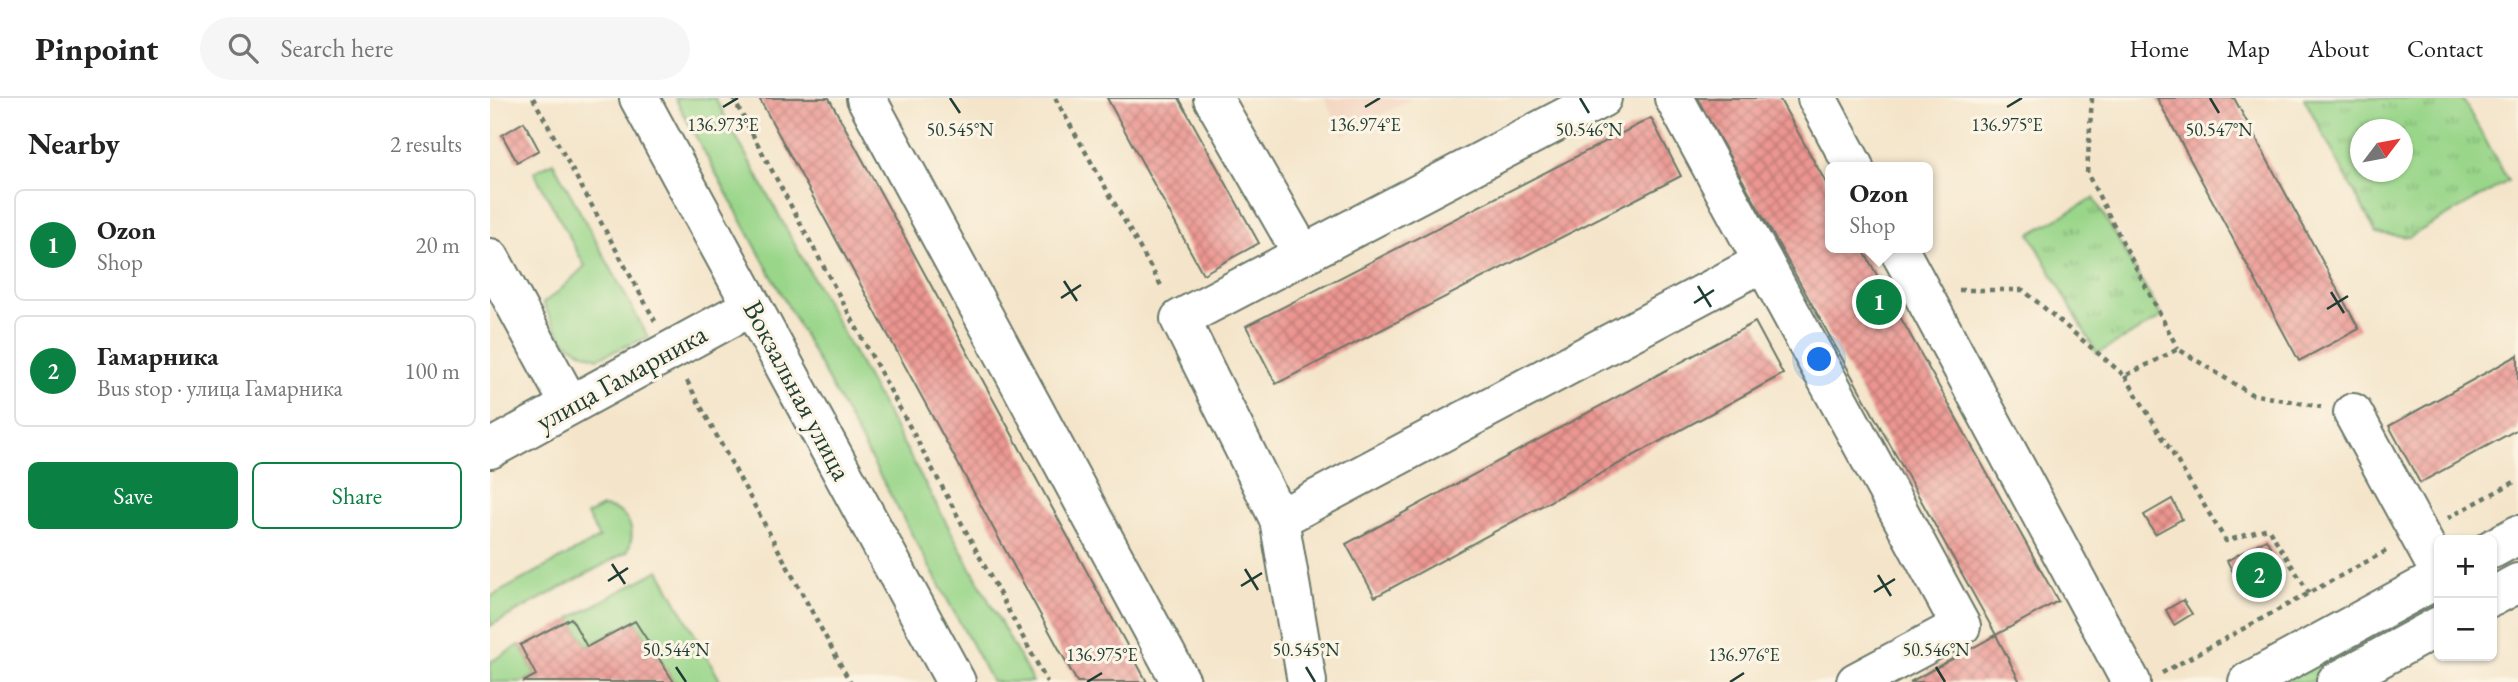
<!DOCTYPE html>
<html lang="en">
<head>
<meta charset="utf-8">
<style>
	:root { --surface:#fff; --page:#f6f6f6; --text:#222; --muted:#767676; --line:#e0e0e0; --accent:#0b8043 }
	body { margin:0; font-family:"EB Garamond",serif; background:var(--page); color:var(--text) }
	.controls { position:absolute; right:21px; bottom:21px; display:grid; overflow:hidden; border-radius:10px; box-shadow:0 2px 5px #0004 }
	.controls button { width:63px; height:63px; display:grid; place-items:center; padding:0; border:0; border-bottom:2px solid var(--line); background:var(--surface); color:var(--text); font:35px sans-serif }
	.compass { position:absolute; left:1860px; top:21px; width:63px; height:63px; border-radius:50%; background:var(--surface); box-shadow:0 2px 5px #0004; rotate:58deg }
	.you { position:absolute; left:1330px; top:262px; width:24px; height:24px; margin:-18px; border:5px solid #fff; border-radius:50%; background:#1a73e8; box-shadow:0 0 0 10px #1a73e833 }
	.badge { display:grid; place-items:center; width:46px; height:46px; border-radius:50%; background:var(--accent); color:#fff; font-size:23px; font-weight:700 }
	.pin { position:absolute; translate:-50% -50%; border:4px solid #fff; box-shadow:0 2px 7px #0006 }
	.popup { position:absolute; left:1335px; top:64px; width:108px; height:91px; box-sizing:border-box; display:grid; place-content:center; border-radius:10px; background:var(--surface); filter:drop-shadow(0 2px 5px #0005); font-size:23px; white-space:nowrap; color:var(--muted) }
	.popup b { font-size:26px; color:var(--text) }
	.popup::after { content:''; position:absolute; left:50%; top:100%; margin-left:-14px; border:14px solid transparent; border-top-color:var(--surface) }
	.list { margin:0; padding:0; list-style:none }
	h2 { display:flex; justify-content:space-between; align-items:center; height:91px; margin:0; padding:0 28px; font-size:30px }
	h2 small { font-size:23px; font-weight:400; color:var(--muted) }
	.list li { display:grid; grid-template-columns:46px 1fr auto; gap:21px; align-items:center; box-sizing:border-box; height:112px; margin:0 14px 14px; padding:0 14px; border:2px solid var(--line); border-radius:10px }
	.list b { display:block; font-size:26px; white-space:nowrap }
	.list p { margin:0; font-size:23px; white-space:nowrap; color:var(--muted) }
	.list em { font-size:23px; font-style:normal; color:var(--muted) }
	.actions { display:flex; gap:14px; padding:21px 28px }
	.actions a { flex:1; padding:16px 0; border:2px solid var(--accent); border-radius:10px; text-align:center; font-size:24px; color:var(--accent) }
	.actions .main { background:var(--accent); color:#fff }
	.icon { flex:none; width:38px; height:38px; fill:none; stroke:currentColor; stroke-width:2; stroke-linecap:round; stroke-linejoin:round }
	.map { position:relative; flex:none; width:2028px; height:584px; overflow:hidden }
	header { display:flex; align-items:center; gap:42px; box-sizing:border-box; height:98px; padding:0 35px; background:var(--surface); border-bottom:2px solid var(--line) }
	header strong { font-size:33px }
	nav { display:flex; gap:38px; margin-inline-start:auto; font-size:24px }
	.search { width:490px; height:63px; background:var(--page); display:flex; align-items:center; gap:18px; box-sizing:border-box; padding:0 24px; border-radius:38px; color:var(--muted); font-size:26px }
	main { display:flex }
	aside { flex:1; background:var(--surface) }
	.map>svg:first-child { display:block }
	.built { fill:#f3d4bf }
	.grass { fill:#9ad68a; stroke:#5c8a5f; stroke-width:2 }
	.park { fill:url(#park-tufts); stroke:#5c8a5f; stroke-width:2; fill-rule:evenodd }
	.building { fill:url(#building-cross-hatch) }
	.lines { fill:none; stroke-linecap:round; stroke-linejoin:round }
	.minor-casing { stroke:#6a7868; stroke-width:42 }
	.major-casing { stroke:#6a7868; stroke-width:42 }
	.path { stroke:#6a7868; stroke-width:4.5; stroke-dasharray:5 5; stroke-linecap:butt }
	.minor { stroke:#fff; stroke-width:38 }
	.major { stroke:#fff; stroke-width:38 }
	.ticks { fill:none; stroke:#1f3d34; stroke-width:2.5 }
	.labels { text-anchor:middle; stroke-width:6; stroke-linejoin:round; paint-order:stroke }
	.street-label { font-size:28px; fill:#1f3d34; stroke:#fcf5e5 }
	.ticks-label { font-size:18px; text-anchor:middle; fill:#1f3d34; stroke:#fcf5e5; stroke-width:6; stroke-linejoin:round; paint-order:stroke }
</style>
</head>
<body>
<header>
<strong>Pinpoint</strong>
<div class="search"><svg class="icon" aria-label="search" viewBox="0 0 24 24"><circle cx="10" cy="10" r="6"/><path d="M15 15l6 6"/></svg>Search here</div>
<nav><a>Home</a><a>Map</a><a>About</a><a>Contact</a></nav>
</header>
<main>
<aside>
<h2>Nearby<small>2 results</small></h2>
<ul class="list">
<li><span class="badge">1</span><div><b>Ozon</b><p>Shop</p></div><em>20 m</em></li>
<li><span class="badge">2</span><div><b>Гамарника</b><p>Bus stop · улица Гамарника</p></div><em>100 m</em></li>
</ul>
<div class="actions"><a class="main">Save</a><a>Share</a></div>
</aside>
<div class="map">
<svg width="2028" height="584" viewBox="0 0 2028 584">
	<defs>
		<pattern id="park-tufts" width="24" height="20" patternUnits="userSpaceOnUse" patternTransform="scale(1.75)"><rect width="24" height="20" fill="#9ad68a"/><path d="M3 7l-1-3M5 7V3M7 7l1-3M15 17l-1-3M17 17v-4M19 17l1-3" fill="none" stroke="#7daf72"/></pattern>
		<pattern id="building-cross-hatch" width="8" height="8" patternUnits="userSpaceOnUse" patternTransform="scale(1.75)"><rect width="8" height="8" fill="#ec9591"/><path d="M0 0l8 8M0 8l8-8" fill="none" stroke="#bf7b77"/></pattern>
	</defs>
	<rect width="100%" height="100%" fill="#fcf5e5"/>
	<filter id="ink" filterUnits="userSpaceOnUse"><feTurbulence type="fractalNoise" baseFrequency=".0143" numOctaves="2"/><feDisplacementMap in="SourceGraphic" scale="14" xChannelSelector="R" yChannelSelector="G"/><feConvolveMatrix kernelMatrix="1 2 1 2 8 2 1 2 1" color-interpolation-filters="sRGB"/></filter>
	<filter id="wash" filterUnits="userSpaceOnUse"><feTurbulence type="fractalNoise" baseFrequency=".00686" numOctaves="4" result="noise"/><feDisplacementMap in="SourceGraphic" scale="28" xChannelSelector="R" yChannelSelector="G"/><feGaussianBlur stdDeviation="1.57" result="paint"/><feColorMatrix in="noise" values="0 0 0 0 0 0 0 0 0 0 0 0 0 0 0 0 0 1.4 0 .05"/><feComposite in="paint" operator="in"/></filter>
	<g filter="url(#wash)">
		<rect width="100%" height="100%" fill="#f4e5ca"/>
		<polygon class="built" points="834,0 923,0 854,37"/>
		<g class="grass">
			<polygon points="185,0 225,0 543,584 502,584"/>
			<path d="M 63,64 L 158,239 L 108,260 C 72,248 69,238 53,205 L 69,193 L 95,168 L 44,74 Z"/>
			<path d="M 112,409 C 138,411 148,431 137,454 L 0,528 L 0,499 L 109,440 L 97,417 Z"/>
			<polygon points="169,472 231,584 184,584 145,523 97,549 81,520"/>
			<polygon points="1949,494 1949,514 1821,584 1783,584"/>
			<polygon points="30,547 46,577 33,584 0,584 0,564"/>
		</g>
		<g class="park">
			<path d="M 1814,0 L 1972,0 L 2018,83 L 1919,139 L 1886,135 ZM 1870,32 L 1912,32 L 1912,74 L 1870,74 Z"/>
			<polygon points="1604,100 1672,219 1607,256 1540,136"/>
		</g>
		<g id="blocks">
			<g class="building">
				<polygon points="269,0 339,0 657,584 587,584"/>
				<polygon points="617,0 689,0 769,145 713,176"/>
				<polygon points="1207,0 1289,0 1340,92 1340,150 1372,150 1568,503 1506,537"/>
				<polygon points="1667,0 1744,0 1869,231 1809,263"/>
				<polygon points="1161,20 1191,78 786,286 756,228"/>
				<polygon points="34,24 49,52 27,64 12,37"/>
				<polygon points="1265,224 1293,276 885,499 856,446"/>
				<polygon points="2028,257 2028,331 1930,385 1899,328"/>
				<polygon points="1682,401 1692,421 1665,436 1654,417"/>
				<polygon points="1776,441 1790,466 1750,487 1737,463"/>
				<polygon points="1693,502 1702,516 1684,527 1676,512"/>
				<polygon points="81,520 97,549 145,523 184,584 33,584 46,577 30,547"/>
				<polygon points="1506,537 1530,584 1420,584"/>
			</g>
		</g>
	</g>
	<g filter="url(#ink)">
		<use href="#blocks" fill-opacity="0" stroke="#6a7868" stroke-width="2"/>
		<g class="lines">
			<g class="minor-casing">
				<g id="minor">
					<polyline points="376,0 691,584"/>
					<polyline points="723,0 813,157"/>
					<polyline points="1184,0 1471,528 1366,584"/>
					<polyline points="1327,0 1364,69"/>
					<polyline points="1408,150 1641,584"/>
					<polyline points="0,160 80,307"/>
					<polyline points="1863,315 1949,473"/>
					<polyline points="0,351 262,208"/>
					<polyline points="789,421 690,221 1112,0"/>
					<polyline points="2002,451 2028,437"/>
					<polyline points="2002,499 2028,485"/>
					<polyline points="817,584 789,421 1273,164"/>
					<polyline points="1758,584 1949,480"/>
					<polyline points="1846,584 1949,528"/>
				</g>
			</g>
			<g class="major-casing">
				<polyline id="major" points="149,0 466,584"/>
			</g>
			<g class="path">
				<polyline points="43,0 165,223"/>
				<polyline points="243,0 557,584"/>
				<polyline points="565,0 673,191"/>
				<polyline points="1602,0 1597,75 1688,251"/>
				<polyline points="1469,192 1533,192 1635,278 1688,251 1761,296 1831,309"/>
				<polyline points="1635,278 1736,443 1778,430 1819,495"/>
				<polyline points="197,283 360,584"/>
				<polyline points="1958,420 2028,382"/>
				<polyline points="1672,575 1898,452"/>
			</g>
			<use href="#minor" class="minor"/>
			<use href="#major" class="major"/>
		</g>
	</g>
	<path class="ticks" d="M 460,0 L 470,15M 1090,0 L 1099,15M 1720,0 L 1729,15M 233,9 L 248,0M 875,9 L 890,0M 1517,9 L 1532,0M 574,183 L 587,203M 1208,188 L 1221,209M 1841,194 L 1854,215M 571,200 L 591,187M 1204,205 L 1224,192M 1837,211 L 1858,198M 122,466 L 135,486M 755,471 L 768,492M 1388,477 L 1401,498M 118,483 L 138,470M 751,488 L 772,475M 1384,494 L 1405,481M 186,569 L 196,584M 816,569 L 825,584M 1446,569 L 1455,584M 597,584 L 612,575M 1240,584 L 1254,575"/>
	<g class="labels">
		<g class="street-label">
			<text transform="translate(131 279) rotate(-29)" y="10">улица Гамарника</text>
			<text transform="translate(308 292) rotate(62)" y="10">Вокзальная улица</text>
		</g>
	</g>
	<g class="ticks-label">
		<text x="233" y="33">136.973°E</text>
		<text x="875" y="33">136.974°E</text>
		<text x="1517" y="33">136.975°E</text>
		<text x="470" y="38">50.545°N</text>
		<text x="1099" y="38">50.546°N</text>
		<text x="1729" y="38">50.547°N</text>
		<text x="186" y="558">50.544°N</text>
		<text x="816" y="558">50.545°N</text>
		<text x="1446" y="558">50.546°N</text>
		<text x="612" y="563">136.975°E</text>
		<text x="1254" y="563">136.976°E</text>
	</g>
</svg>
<div class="controls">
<button>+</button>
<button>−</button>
</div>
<svg class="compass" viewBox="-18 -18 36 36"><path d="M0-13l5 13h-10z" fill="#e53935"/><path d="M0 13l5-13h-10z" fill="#767676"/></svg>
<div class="you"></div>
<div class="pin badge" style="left:1389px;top:204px">1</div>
<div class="popup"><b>Ozon</b>Shop</div>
<div class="pin badge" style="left:1769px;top:477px">2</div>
</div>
</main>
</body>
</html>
